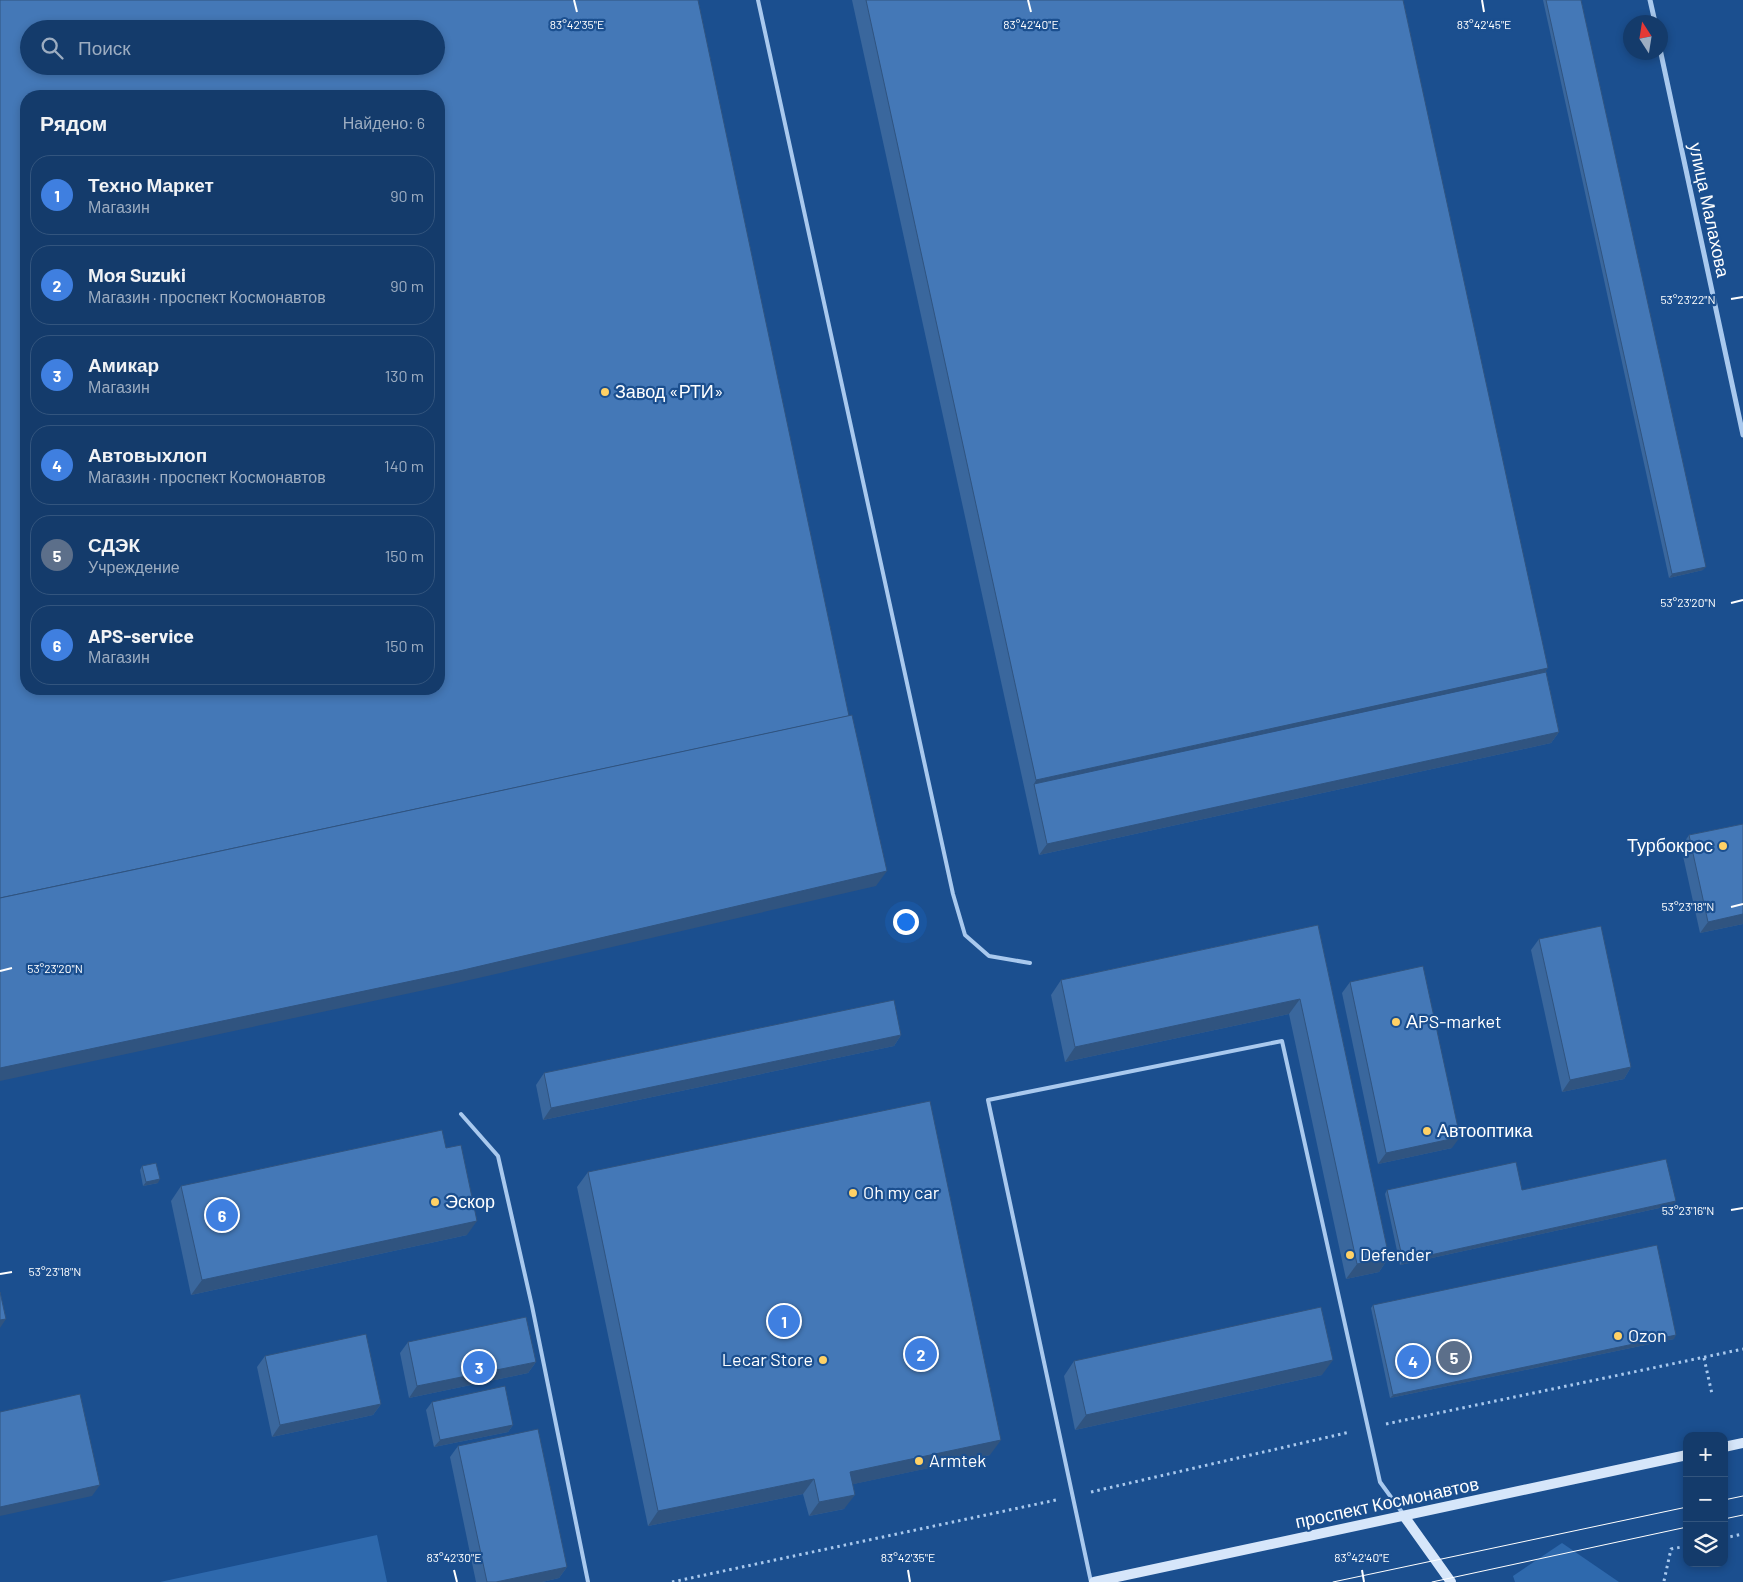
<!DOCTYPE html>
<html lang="ru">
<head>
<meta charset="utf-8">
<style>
	:root { --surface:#143b6b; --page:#1d4271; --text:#f1f3f6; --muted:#9dadc1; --line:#33557e; --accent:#e69b98 }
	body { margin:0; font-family:Barlow,sans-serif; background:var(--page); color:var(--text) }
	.controls { position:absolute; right:15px; bottom:15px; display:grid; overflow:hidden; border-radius:10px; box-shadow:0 2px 8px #0003 }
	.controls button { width:45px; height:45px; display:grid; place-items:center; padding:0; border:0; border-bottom:1px solid var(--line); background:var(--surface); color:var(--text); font:25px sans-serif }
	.compass { position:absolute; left:1623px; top:15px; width:45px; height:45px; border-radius:50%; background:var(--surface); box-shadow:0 2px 8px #0003; rotate:348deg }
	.you { position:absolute; left:905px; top:921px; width:18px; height:18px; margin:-12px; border:4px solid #fff; border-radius:50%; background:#1a73e8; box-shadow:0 0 0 8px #1a73e833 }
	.badge { display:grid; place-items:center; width:32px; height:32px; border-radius:50%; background:var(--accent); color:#fff; font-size:16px; font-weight:700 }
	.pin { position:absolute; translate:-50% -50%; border:2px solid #fff; box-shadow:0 1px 5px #0006 }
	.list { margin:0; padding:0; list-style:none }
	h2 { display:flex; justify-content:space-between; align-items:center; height:65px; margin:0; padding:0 20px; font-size:21px }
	h2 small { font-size:16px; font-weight:400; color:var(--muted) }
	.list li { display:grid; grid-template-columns:32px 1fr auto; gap:15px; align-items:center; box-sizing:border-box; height:80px; margin:0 10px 10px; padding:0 10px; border:1px solid var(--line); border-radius:20px }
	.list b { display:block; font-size:19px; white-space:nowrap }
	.list p { margin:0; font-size:16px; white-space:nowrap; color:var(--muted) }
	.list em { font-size:16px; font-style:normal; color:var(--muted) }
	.icon { flex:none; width:28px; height:28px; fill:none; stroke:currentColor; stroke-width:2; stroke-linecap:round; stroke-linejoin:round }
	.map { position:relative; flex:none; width:1743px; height:1582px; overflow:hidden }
	.search { position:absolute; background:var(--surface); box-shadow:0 2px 8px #0003; left:20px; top:20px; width:425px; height:55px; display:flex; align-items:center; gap:12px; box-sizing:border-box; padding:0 18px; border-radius:28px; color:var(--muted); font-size:19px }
	.panel { position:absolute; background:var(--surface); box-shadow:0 2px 8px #0003; left:20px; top:90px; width:425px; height:605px; border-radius:20px }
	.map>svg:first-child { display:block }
	.green { fill:#2e69ad }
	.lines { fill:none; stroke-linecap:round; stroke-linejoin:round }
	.path { stroke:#a9c9ee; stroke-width:3; stroke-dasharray:2.5 4; stroke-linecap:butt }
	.service { stroke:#a9c9ee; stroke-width:4 }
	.minor { stroke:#a9c9ee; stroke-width:5 }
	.secondary { stroke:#d6e6fa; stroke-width:10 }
	.tram { stroke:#fff; stroke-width:1 }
	.wall { fill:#3a679d }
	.shaded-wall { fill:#305480 }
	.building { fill:#4478b7; stroke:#305480; fill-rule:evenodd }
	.ticks { fill:none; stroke:#fff; stroke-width:2 }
	.poi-dot { fill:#ffd166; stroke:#1b4f8f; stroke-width:2 }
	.labels { text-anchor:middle; stroke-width:4.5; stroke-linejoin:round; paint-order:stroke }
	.street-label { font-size:18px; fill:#fff; stroke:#1b4f8f }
	.poi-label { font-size:18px; fill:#fff; stroke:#1b4f8f; text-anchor:start }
	.ticks-label { font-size:12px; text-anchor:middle; fill:#fff; stroke:#1b4f8f; stroke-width:4.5; stroke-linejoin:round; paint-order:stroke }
</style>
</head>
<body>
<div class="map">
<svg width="1743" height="1582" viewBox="0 0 1743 1582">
	<rect width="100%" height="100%" fill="#1b4f8f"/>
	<g class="green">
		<polygon points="377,1535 387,1582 160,1582"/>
		<polygon points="1562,1543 1619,1582 1515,1582 1513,1576"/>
	</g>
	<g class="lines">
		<g class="path">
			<polyline points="1704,1358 1712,1394"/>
			<polyline points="1386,1424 1743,1349"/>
			<polyline points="1091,1492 1350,1432"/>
			<polyline points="1724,1538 1743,1534"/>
			<polyline points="1664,1581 1671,1549 1687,1546"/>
			<polyline points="672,1582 1056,1500"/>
		</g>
		<g class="service">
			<polyline points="758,0 953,894 965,935 989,956 1030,963"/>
			<polyline points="461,1114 498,1156 532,1306 588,1582"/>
			<polyline points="1091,1582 988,1100 1282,1041 1380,1482 1404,1515"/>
		</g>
		<g class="minor">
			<polyline points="1650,0 1655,22"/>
			<polyline points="1660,49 1743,435"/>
		</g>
		<g class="secondary">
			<polyline points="1724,1447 1743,1443"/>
			<polyline points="1404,1516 1451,1582"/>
			<polyline points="1094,1582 1687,1455"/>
		</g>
		<g class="tram">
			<polyline points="1724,1500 1743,1496"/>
			<polyline points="1724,1519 1743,1515"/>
			<polyline points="1333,1582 1687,1507"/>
			<polyline points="1432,1582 1687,1527"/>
		</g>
	</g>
	<g class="wall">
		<polygon points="852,0 1403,0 1559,732 1551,743 1039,855"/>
		<polygon points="1543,0 1581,0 1703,570 1669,578"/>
		<polygon points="1743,824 1743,924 1700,933 1681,847 1689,835"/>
		<polygon points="1318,925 1389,1257 1379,1272 1346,1279 1289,1014 1065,1062 1051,995 1061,980"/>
		<polygon points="1539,939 1631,1067 1624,1079 1562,1092 1531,950"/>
		<polygon points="1350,982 1452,1148 1378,1164 1342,993"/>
		<polygon points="901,1035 894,1046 543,1120 536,1085 544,1073"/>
		<polygon points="446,1148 467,1235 191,1295 171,1201 181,1186"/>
		<polygon points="142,1166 158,1183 143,1186 140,1170"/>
		<polygon points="588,1172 990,1455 853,1484 844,1509 809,1516 803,1494 648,1526 577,1187"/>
		<polygon points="1387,1190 1522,1190 1673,1205 1400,1265 1385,1194"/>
		<polygon points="1373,1305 1674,1339 1390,1398 1371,1308"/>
		<polygon points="408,1342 536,1362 528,1373 409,1398 400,1353"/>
		<polygon points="265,1356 381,1404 373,1415 272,1437 257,1367"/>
		<polygon points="1074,1361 1322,1375 1075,1430 1064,1376"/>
		<polygon points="432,1402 513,1425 508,1432 434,1447 426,1410"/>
		<polygon points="458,1446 567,1567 559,1578 542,1582 476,1582 450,1457"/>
	</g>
	<g class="shaded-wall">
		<polygon points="1706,567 1703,570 1669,578 1672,574"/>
		<polygon points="1548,668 1538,683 1034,784 1036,780"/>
		<polygon points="1559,732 1551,743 1039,855 1047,844"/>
		<polygon points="887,871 876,886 448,985 0,1081 0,1068"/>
		<polygon points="1743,914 1743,924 1700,933 1708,922"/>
		<polygon points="1300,999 1289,1014 1065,1062 1075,1047"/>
		<polygon points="901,1035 894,1046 543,1120 551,1108"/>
		<polygon points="1631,1067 1624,1079 1562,1092 1570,1080"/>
		<polygon points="1460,1137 1452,1148 1378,1164 1386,1153"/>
		<polygon points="160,1179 158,1183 143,1186 146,1182"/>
		<polygon points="1676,1201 1673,1205 1400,1265 1403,1261"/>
		<polygon points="477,1221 467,1235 191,1295 202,1280"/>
		<polygon points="1389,1257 1379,1272 1346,1279 1357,1264"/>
		<polygon points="6,1319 0,1328 0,1320"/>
		<polygon points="1676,1335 1674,1339 1390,1398 1393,1395"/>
		<polygon points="1333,1360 1322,1375 1075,1430 1086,1415"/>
		<polygon points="536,1362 528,1373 409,1398 417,1386"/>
		<polygon points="381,1404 373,1415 272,1437 280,1425"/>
		<polygon points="513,1425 508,1432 434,1447 440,1440"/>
		<polygon points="1001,1440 990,1455 840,1487 850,1472"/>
		<polygon points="814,1479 803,1494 648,1526 658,1511"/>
		<polygon points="100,1485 92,1496 0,1516 0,1507"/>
		<polygon points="855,1495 844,1509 809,1516 819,1502"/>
		<polygon points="567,1567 559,1578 542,1582 496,1582"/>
	</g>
	<g class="building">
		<path d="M 0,0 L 698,0 L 849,716 L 137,869 L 0,898 ZM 29,29 L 436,29 L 436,66 L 29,66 ZM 26,96 L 439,96 L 439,689 L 26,689 Z"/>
		<polygon points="866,0 1403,0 1548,668 1036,780"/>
		<polygon points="1546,0 1581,0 1706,567 1672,574"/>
		<polygon points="1546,672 1559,732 1047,844 1034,784"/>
		<polygon points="852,715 887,871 459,971 0,1068 0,898 137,869"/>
		<polygon points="1743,824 1743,914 1708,922 1689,835"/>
		<polygon points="1318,925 1389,1257 1357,1264 1300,999 1075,1047 1061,980"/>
		<polygon points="1601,926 1631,1067 1570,1080 1539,939"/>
		<polygon points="1423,966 1460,1137 1386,1153 1350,982"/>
		<polygon points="894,1000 901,1035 551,1108 544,1073"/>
		<polygon points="930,1101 1001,1440 850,1472 855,1495 819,1502 814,1479 658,1511 588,1172"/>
		<polygon points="442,1130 446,1148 461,1145 477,1221 202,1280 181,1186"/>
		<polygon points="1666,1159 1676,1201 1403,1261 1387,1190 1516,1162 1522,1190"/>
		<polygon points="156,1163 160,1179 146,1182 142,1166"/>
		<polygon points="1657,1245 1676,1335 1393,1395 1373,1305"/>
		<polygon points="0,1292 6,1319 0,1320"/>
		<polygon points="1321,1307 1333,1360 1086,1415 1074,1361"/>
		<polygon points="526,1317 536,1362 417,1386 408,1342"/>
		<polygon points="366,1334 381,1404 280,1425 265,1356"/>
		<polygon points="505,1386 513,1425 440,1440 432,1402"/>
		<polygon points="80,1394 100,1485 0,1507 0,1412"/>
		<polygon points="538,1429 567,1567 496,1582 487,1582 458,1446"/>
	</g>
	<path class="ticks" d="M 574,0 L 577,12M 1028,0 L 1031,12M 1482,0 L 1484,12M 1731,299 L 1743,297M 1731,603 L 1743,600M 1731,907 L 1743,904M 0,971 L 12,968M 1731,1210 L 1743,1208M 0,1274 L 12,1272M 454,1570 L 457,1582M 908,1570 L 910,1582M 1362,1570 L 1364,1582"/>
	<g class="poi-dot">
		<circle cx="605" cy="392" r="5"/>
		<circle cx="1723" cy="846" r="5"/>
		<circle cx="1396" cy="1022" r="5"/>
		<circle cx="1427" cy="1131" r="5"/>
		<circle cx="853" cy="1193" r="5"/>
		<circle cx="435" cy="1202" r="5"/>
		<circle cx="1350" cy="1255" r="5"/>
		<circle cx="1618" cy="1336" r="5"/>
		<circle cx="823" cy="1360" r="5"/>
		<circle cx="919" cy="1461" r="5"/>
	</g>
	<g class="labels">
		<g class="street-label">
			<text transform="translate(1709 210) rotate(78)" y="6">улица Малахова</text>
			<text transform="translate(1387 1503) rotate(-12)" y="6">проспект Космонавтов</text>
		</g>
		<g class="poi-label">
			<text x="615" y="398">Завод «РТИ»</text>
			<text x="1713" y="852" text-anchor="end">Турбокрос</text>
			<text x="1406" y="1028">АPS-market</text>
			<text x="1437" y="1137">Автооптика</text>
			<text x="863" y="1199">Oh my car</text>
			<text x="445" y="1208">Эскор</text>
			<text x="1360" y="1261">Defender</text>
			<text x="1628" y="1342">Ozon</text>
			<text x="813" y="1366" text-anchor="end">Lecar Store</text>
			<text x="929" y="1467">Armtek</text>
		</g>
	</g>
	<g class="ticks-label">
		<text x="577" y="29">83°42'35"E</text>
		<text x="1031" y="29">83°42'40"E</text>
		<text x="1484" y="29">83°42'45"E</text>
		<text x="1688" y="304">53°23'22"N</text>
		<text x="1688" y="607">53°23'20"N</text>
		<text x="1688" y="911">53°23'18"N</text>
		<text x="55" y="973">53°23'20"N</text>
		<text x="1688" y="1215">53°23'16"N</text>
		<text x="55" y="1276">53°23'18"N</text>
		<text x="454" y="1562">83°42'30"E</text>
		<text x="908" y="1562">83°42'35"E</text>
		<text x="1362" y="1562">83°42'40"E</text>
	</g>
</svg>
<div class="controls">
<button>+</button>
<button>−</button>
<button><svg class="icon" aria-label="layers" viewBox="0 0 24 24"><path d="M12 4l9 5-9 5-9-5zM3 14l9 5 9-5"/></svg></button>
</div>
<svg class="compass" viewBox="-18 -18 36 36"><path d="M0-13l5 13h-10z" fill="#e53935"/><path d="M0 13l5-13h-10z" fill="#9dadc1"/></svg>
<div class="you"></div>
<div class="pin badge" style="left:784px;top:1321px;background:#3f7fe0">1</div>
<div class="pin badge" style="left:921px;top:1354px;background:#3f7fe0">2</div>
<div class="pin badge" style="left:479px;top:1367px;background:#3f7fe0">3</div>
<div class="pin badge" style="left:1413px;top:1361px;background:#3f7fe0">4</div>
<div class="pin badge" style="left:1454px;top:1357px;background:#5c6f8a">5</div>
<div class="pin badge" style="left:222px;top:1215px;background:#3f7fe0">6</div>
<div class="search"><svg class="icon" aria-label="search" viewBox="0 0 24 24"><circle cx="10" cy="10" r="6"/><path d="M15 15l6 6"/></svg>Поиск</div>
<section class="panel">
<h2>Рядом<small>Найдено: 6</small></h2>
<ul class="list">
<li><span class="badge" style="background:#3f7fe0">1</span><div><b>Техно Маркет</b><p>Магазин</p></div><em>90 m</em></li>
<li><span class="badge" style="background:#3f7fe0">2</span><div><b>Моя Suzuki</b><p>Магазин · проспект Космонавтов</p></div><em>90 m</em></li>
<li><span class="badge" style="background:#3f7fe0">3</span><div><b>Амикар</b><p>Магазин</p></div><em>130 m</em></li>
<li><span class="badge" style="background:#3f7fe0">4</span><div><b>Автовыхлоп</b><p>Магазин · проспект Космонавтов</p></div><em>140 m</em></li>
<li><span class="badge" style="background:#5c6f8a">5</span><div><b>СДЭК</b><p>Учреждение</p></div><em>150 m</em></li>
<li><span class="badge" style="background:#3f7fe0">6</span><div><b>APS-service</b><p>Магазин</p></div><em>150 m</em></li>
</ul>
</section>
</div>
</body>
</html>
